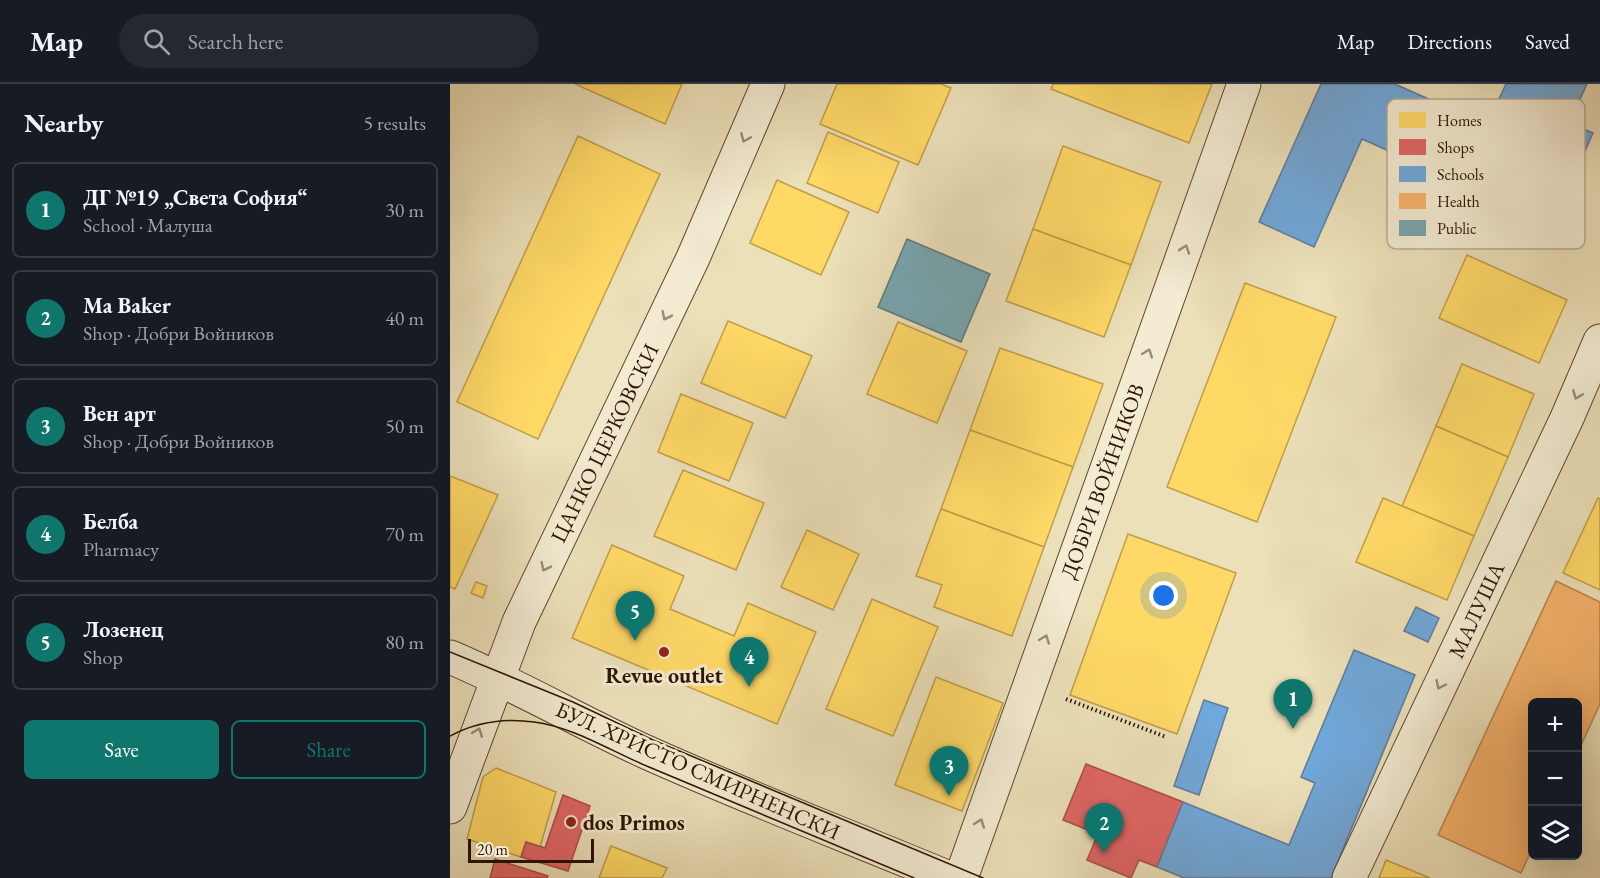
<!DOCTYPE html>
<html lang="en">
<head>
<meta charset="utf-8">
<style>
	:root { --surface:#171b24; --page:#242831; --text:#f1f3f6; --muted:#9ea1a6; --line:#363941; --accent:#0f766e }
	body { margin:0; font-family:"EB Garamond",serif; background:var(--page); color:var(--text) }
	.controls { position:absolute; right:18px; bottom:18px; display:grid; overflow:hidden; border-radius:9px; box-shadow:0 6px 24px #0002 }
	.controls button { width:54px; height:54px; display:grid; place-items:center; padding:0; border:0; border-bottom:2px solid var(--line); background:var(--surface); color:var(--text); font:30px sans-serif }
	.scale { position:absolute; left:18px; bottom:15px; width:126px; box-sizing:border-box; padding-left:6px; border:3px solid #2e1500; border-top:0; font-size:16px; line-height:21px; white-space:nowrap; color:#2e1500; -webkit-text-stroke:4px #f3ebd2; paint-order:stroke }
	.you { position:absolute; left:714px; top:512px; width:21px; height:21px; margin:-15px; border:4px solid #fff; border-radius:50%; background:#1a73e8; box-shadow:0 0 0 9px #1a73e833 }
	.badge { display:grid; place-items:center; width:39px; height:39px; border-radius:50%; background:var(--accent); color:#fff; font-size:20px; font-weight:700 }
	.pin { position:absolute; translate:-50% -50px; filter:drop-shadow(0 2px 3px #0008) }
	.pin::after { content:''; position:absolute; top:32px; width:21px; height:18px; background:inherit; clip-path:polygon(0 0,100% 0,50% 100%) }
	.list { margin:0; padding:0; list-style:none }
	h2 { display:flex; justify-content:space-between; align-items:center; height:78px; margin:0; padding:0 24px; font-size:26px }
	h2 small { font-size:20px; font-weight:400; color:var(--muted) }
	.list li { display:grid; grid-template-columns:39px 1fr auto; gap:18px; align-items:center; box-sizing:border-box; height:96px; margin:0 12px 12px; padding:0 12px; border:2px solid var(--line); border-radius:9px }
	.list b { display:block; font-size:22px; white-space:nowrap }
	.list p { margin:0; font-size:20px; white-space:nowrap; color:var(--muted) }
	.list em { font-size:20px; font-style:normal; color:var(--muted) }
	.actions { display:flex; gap:12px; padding:18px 24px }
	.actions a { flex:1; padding:14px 0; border:2px solid var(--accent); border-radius:9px; text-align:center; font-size:21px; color:var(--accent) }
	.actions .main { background:var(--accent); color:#fff }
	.icon { flex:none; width:33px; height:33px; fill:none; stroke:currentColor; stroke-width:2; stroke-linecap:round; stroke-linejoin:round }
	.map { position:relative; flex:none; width:1150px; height:794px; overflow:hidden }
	header { display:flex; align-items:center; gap:36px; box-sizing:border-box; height:84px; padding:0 30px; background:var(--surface); border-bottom:2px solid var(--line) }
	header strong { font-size:28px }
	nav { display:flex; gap:33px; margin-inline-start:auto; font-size:21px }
	.search { width:420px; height:54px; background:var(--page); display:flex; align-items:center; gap:15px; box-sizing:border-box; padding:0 21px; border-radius:33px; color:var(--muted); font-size:22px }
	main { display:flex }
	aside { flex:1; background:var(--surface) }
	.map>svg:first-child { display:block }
	.homes { fill:#ffd966; stroke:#c09e47; stroke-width:1.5 }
	.shops { fill:#e06666; stroke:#ab4e47; stroke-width:1.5 }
	.schools { fill:#6fa8dc; stroke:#5c7c9a; stroke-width:1.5 }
	.health { fill:#f6b26b; stroke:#ba834b; stroke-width:1.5 }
	.public { fill:#76a5af; stroke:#607a7a; stroke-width:1.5 }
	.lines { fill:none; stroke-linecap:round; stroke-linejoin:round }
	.minor-casing { stroke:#5e482e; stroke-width:35 }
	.path { stroke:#2e1500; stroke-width:4; stroke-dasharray:1.5 3; stroke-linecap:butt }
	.minor { stroke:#f3ebd2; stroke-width:33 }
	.tram { stroke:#2e1500; stroke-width:1.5 }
	.oneway { stroke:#9a8b74 }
	.poi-dot { fill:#8f2418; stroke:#f3ebd2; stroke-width:2 }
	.labels { text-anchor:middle; stroke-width:6; stroke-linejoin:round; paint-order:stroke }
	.street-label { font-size:22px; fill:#2e1500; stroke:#f3ebd2 }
	.poi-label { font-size:22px; font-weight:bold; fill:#2e1500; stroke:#f3ebd2 }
	.key { fill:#f3ebd2; stroke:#b8ab93; stroke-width:1.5 }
	.key-label { font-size:16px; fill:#2e1500 }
</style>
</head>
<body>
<header>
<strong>Map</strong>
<div class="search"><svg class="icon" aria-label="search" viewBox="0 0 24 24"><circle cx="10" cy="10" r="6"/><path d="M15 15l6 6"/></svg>Search here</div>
<nav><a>Map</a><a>Directions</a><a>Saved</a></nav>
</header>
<main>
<aside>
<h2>Nearby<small>5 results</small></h2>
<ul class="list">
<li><span class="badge">1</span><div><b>ДГ №19 „Света София“</b><p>School · Малуша</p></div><em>30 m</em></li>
<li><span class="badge">2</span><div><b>Ma Baker</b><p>Shop · Добри Войников</p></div><em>40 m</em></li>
<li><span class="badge">3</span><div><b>Вен арт</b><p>Shop · Добри Войников</p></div><em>50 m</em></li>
<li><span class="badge">4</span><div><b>Белба</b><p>Pharmacy</p></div><em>70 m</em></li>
<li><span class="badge">5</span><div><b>Лозенец</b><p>Shop</p></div><em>80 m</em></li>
</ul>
<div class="actions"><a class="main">Save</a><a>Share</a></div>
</aside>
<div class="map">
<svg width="1150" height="794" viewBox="0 0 1150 794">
	<rect width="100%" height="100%" fill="#ece0b9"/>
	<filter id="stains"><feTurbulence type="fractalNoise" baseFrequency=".00333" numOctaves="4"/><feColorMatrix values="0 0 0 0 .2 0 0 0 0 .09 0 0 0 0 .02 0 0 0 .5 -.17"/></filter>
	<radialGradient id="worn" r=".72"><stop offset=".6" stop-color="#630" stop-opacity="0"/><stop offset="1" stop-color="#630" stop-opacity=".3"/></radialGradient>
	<g class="homes">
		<polygon points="125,0 232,0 215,40"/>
		<polygon points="387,0 491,0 501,4 468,81 370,40"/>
		<polygon points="603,0 762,0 739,59 601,5"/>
		<polygon points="378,48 449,78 428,129 357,99"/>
		<polygon points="128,52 210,90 88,355 7,318"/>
		<polygon points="613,62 711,98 681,181 583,145"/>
		<polygon points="327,96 399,128 371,191 300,159"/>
		<polygon points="583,145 681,181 654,253 556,217"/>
		<polygon points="1017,171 1117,216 1089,279 989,234"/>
		<polygon points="795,199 886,233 807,438 717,403"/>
		<polygon points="278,237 362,272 335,334 251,299"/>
		<polygon points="448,238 517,267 487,339 417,310"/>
		<polygon points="550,264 653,300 623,383 520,346"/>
		<polygon points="1012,280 1084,310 1058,373 986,342"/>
		<polygon points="231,310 303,339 279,397 208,368"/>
		<polygon points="986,342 1058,373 1024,452 952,422"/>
		<polygon points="520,346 623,383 594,463 491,425"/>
		<polygon points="233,386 314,419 286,486 204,452"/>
		<polygon points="0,392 48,411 5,505 0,503"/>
		<polygon points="933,414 1024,452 997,516 906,478"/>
		<polygon points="1148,414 1150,415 1150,506 1113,489"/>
		<polygon points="491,425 594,463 562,552 484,523 492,501 466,492"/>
		<polygon points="357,446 409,470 383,526 331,503"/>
		<polygon points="678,450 786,489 727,650 620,611"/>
		<polygon points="162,461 234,492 220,525 284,552 298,519 366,548 327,640 122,554"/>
		<polygon points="26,498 37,502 33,514 21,509"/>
		<polygon points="422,515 488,543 443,652 376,625"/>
		<polygon points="486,593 553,619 512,727 445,701"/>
		<polygon points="46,684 106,708 90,763 76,758 71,773 17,755 33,693"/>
		<polygon points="161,762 217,784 212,794 149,794"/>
		<polygon points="936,776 980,794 929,794"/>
	</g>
	<g class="shops">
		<polygon points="636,680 733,718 707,783 689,776 681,794 637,776 648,750 613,736"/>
		<polygon points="113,711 140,722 118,787 71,773 76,758 95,764"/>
		<polygon points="45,775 98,792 97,794 40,794"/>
	</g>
	<g class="schools">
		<polygon points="871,0 945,0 1037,41 1056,0 1137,0 1119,39 1143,49 1103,140 912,55 864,163 809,138"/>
		<polygon points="966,523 989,534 978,558 954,547"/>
		<polygon points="904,566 965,591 881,794 734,794 707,783 733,718 839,761 865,699 851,693"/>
		<polygon points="754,616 778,624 749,711 724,702"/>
	</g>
	<polygon class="health" points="1106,497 1150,518 1150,620 1128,668 1128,618 1082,618 1082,765 1071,789 988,751"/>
	<polygon class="public" points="457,155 540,190 511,258 428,223"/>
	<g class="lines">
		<g class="minor-casing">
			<g id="minor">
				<path d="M 0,573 C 67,601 130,638 196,668 C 296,713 398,752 499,794"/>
				<polyline points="0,723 69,538 243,174 318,0"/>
				<polyline points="511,794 794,0"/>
				<polyline points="899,794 1117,334 1150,257"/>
			</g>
		</g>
		<polyline class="path" points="616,615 716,653"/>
		<use href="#minor" class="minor"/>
		<g class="tram">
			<polyline points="0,568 123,618 203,656 533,794"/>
			<path d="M 0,652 C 26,638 56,634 84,638 C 124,643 162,668 199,683 C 287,720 376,757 464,794"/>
		</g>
	</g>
	<defs><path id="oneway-chevron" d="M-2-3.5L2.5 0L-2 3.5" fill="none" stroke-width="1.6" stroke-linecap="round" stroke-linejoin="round" transform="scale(1.5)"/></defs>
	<g class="oneway">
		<use href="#oneway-chevron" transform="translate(295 54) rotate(113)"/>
		<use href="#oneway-chevron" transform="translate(735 165) rotate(-71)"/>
		<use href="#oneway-chevron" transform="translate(216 232) rotate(116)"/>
		<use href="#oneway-chevron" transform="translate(698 269) rotate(-70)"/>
		<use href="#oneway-chevron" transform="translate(1127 311) rotate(113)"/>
		<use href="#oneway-chevron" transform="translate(95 483) rotate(116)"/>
		<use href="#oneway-chevron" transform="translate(595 555) rotate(-70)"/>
		<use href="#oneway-chevron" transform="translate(990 601) rotate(115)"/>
		<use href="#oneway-chevron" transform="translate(28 648) rotate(-69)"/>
		<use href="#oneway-chevron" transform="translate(530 739) rotate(-70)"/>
	</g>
	<g class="poi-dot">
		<circle cx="214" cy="568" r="6"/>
		<circle cx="121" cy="738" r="6"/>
	</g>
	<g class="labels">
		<g class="street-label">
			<text transform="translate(154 359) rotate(-64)" y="8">ЦАНКО ЦЕРКОВСКИ</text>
			<text transform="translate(652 397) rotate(-70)" y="8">ДОБРИ ВОЙНИКОВ</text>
			<text transform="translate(1026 526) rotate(-65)" y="8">МАЛУША</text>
			<text transform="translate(248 686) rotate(24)" y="8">БУЛ. ХРИСТО СМИРНЕНСКИ</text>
		</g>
		<g class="poi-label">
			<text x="214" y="599">Revue outlet</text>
			<text x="133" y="746" text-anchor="start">dos Primos</text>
		</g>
	</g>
	<rect x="937" y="15" width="198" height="150" rx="9" class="key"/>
	<rect x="949" y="28" width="27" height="16" fill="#ffd966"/>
	<rect x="949" y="55" width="27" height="16" fill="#e06666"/>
	<rect x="949" y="82" width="27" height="16" fill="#6fa8dc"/>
	<rect x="949" y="109" width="27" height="16" fill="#f6b26b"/>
	<rect x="949" y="136" width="27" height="16" fill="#76a5af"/>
	<g class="key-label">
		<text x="987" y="42">Homes</text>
		<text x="987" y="69">Shops</text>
		<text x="987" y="96">Schools</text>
		<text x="987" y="123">Health</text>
		<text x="987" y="150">Public</text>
	</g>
	<rect width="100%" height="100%" filter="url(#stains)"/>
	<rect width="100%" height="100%" fill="url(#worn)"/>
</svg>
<div class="controls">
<button>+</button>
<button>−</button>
<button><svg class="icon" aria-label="layers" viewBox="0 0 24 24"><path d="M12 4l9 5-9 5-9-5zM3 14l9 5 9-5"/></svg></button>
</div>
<div class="scale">20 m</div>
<div class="you"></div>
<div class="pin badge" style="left:843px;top:645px">1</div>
<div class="pin badge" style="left:654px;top:769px">2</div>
<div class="pin badge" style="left:499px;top:712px">3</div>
<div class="pin badge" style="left:299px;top:603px">4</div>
<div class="pin badge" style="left:185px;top:557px">5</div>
</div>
</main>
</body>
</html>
